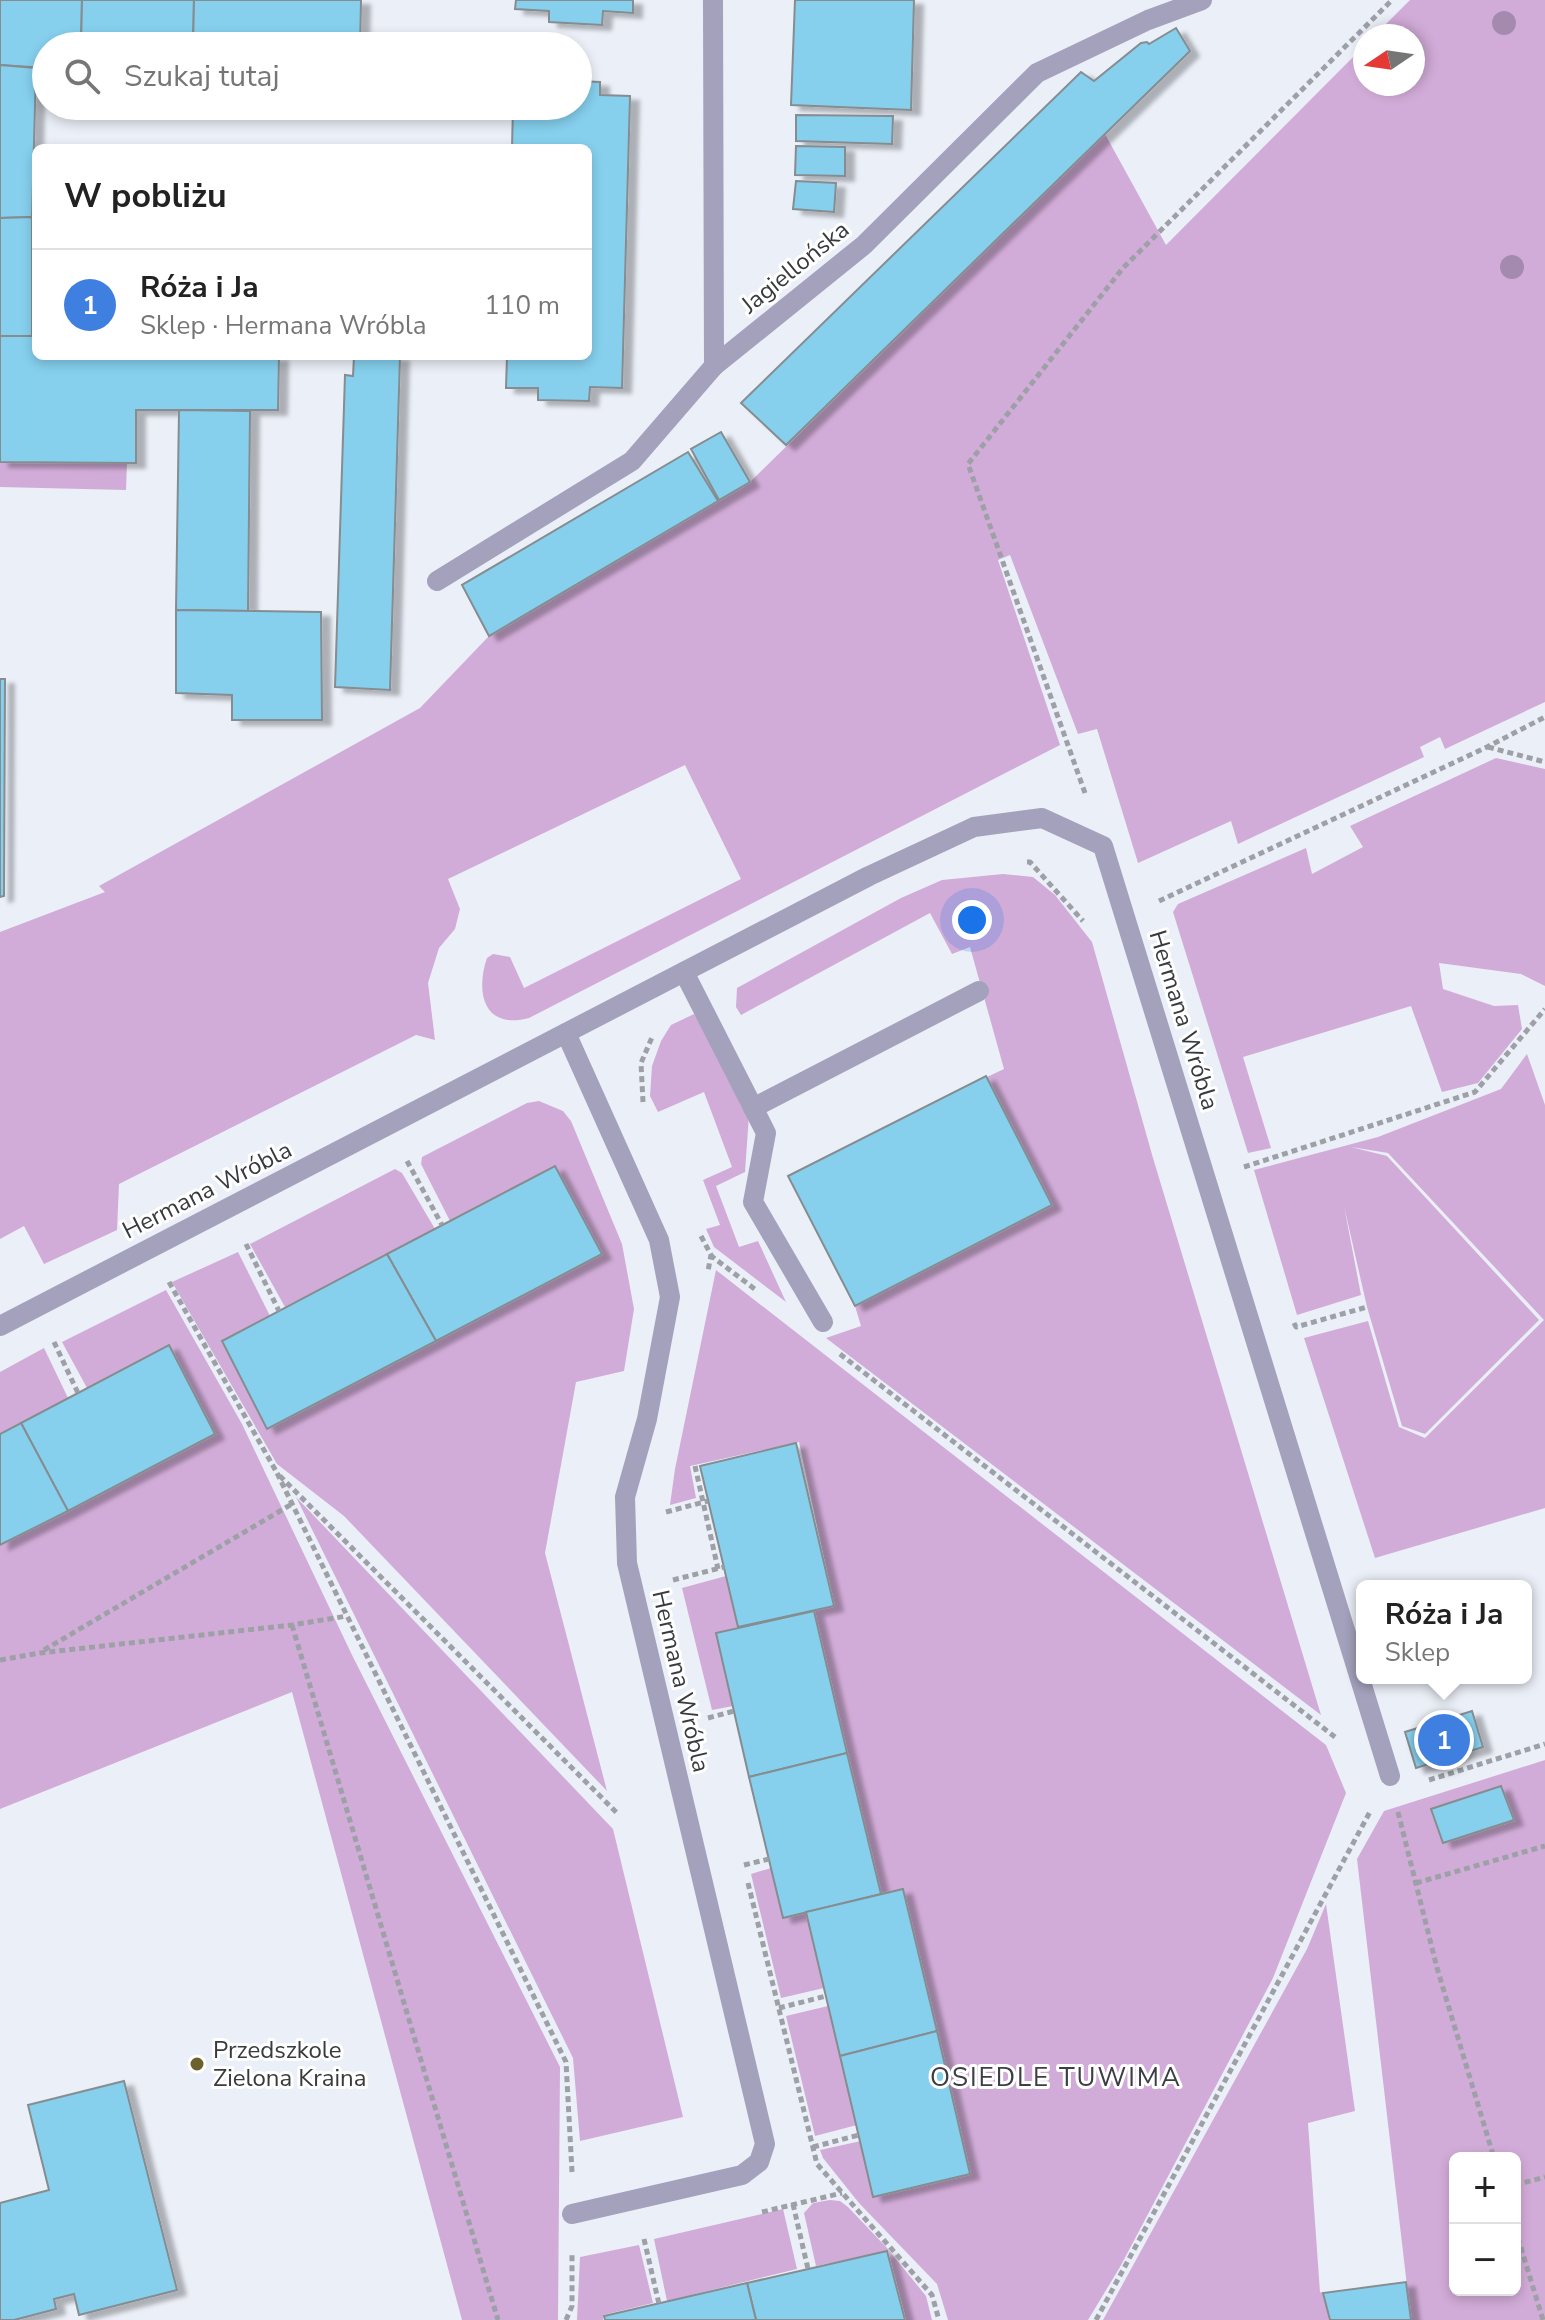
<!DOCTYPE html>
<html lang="pl">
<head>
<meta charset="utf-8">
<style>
	:root { --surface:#fff; --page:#f2f2f2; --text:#222; --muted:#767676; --line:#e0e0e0; --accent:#111827 }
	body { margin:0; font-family:"Nunito Sans",sans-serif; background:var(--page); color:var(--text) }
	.controls { position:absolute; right:24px; bottom:24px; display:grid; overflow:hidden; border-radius:12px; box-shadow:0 4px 12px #0003 }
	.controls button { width:72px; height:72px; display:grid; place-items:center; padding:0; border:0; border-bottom:2px solid var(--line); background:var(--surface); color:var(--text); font:40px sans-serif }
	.compass { position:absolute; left:1353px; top:24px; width:72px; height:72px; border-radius:50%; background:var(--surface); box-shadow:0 4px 12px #0003; rotate:257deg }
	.you { position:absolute; left:972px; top:920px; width:28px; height:28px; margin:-20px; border:6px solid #fff; border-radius:50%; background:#1a73e8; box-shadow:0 0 0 12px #1a73e833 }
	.badge { display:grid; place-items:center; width:52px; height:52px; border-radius:50%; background:var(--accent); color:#fff; font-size:26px; font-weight:700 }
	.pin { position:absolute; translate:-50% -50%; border:4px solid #fff; box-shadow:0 2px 8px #0006 }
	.popup { position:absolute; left:1356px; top:1580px; width:176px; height:104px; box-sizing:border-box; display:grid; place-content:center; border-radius:12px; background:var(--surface); filter:drop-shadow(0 2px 6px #0005); font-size:26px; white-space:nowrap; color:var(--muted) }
	.popup b { font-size:30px; color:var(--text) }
	.popup::after { content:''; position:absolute; left:50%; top:100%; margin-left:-16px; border:16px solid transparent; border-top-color:var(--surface) }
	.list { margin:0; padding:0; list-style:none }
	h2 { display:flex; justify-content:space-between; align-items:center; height:104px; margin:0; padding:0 32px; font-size:34px }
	h2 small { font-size:26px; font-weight:400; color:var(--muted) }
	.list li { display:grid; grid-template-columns:52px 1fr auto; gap:24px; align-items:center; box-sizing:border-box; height:112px; padding:0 32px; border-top:2px solid var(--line) }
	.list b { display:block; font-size:30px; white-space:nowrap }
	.list p { margin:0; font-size:26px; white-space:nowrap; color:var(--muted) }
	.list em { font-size:26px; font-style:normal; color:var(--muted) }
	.icon { flex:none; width:44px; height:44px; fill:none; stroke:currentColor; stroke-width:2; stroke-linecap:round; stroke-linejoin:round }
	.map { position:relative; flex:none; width:1545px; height:2320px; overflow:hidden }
	.search { position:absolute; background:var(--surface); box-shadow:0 4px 12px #0003; left:32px; top:32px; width:560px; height:88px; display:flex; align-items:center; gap:20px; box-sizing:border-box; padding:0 28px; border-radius:44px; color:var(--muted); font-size:30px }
	.panel { position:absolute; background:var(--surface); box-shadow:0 4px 12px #0003; left:32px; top:144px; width:560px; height:216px; border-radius:12px }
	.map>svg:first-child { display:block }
	.green { fill:#d2acd8; fill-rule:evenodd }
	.building { fill:#86d0ee; stroke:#858d91; stroke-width:2; filter:url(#shadow) }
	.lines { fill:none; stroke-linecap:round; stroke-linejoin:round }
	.path { stroke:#9da0a6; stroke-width:5; stroke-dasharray:6 4; stroke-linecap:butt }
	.lane { stroke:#a4a1bc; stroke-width:20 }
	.street { stroke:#a4a1bc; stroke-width:20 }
	.tree { fill:#a58aaf }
	.poi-dot { fill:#6a612d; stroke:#fff; stroke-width:3 }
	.labels { text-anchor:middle; stroke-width:6; stroke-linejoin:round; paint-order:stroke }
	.street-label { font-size:24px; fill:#383a3d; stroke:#fff }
	.poi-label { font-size:24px; fill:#383a3d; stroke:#fff; text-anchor:start }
	.neighbourhood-label { font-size:26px; letter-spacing:2px; fill:#3b3e44; stroke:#fff }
</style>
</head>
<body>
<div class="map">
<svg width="1545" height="2320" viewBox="0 0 1545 2320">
	<defs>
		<filter id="shadow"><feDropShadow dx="9" dy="5" stdDeviation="2" flood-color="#0004"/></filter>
	</defs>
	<rect width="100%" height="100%" fill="#ebeff7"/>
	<g class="green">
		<path d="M 1410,0 L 1545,0 L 1545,702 L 1445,749 L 1440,737 L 1420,747 L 1424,757 L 1238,844 L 1231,821 L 1138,863 L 1097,729 L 1078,734 L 1010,555 L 998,560 L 1060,745 L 529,1018 C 484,1030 475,993 487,958 L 493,954 L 510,957 L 524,988 L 741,879 L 685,765 L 448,879 L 460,909 L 455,929 L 439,948 L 428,983 L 435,1040 L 416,1035 L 119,1184 L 117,1230 L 44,1264 L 24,1226 L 0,1239 L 0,932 L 105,892 L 99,886 L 420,708 L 489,636 L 750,482 L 1105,134 L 1166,245 L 1365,45 L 1365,84 L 1413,84 L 1413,36 L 1374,36 Z"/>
		<polygon points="0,462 127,463 126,490 0,487"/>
		<polygon points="1496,758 1545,769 1545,986 1521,974 1439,963 1443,989 1494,1006 1518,1005 1522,1029 1478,1083 1442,1092 1411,1006 1243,1057 1271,1148 1248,1153 1173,912 1178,904 1306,848 1312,874 1363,847 1350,826"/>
		<polygon points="1003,874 1033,877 1055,895 1092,942 1153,1158 1321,1715 826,1338 861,1326 855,1306 1052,1205 987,1077 1004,1069 970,947 952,954 930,913 741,1015 736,1007 737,988 901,898 942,880"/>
		<polygon points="694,1014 732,1074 749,1115 745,1172 716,1186 739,1247 758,1241 786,1302 714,1247 706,1229 720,1225 703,1180 732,1167 704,1092 658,1112 650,1096 652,1066 661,1041 671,1025"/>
		<polygon points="1527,1054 1545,1105 1545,1508 1375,1558 1304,1338 1368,1321 1399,1427 1425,1438 1544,1320 1388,1153 1351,1147 1387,1156 1539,1320 1425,1434 1402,1426 1367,1307 1344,1206 1361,1295 1297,1315 1254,1170 1378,1137 1501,1089"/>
		<polygon points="539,1101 563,1111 571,1121 622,1244 634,1309 624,1371 576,1382 545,1553 607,1791 344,1516 277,1464 172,1282 238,1252 270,1316 222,1342 268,1429 601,1254 555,1166 450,1221 421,1164 422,1157 527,1103"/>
		<polygon points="395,1169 402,1173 435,1229 285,1307 250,1244"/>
		<polygon points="716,1270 1326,1745 1346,1793 1273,1978 1120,2267 1088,2320 948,2320 937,2284 859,2203 823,2158 820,2150 861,2141 970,2173 903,1890 881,1894 814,1611 834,1605 799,1442 690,1466 696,1498 670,1505 675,1469"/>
		<polygon points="166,1290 242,1424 352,1655 560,2067 558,2320 462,2320 292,1692 0,1809 0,1544 215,1434 169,1346 87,1388 62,1342"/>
		<polygon points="44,1348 68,1398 0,1434 0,1372"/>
		<polygon points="296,1497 613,1829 683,2117 580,2141 573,2058"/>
		<polygon points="726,1576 738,1627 716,1633 733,1706 712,1710 682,1588"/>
		<path d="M 1545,1760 L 1545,2320 L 1411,2320 L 1357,1859 L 1384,1811 ZM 1455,2158 L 1515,2158 L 1515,2290 L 1455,2290 Z"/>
		<polygon points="771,1868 783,1918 806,1912 824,1988 781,1998 751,1874"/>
		<polygon points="1326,1904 1355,2111 1308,2123 1320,2292 1323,2293 1329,2320 1103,2320 1307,1949"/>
		<polygon points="828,2006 857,2125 815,2136 786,2016"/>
		<polygon points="830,2200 840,2201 848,2207 887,2248 926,2296 932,2320 906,2320 888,2251 816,2266 804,2213 813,2203"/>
		<polygon points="783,2209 797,2269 667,2301 654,2239"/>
		<polygon points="639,2245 653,2303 603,2315 603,2320 577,2320 580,2257"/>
	</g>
	<g class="building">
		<polygon points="0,0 82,0 81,46 46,46 46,68 0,65"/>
		<polygon points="82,0 194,0 193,46 81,46"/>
		<polygon points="194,0 361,0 360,46 193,46"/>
		<polygon points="516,0 633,0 633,13 603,11 602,25 549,22 549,11 515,9"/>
		<polygon points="795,0 914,0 911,110 791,105"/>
		<polygon points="1176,28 1190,51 786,445 741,403 1081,72 1094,81 1141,43 1147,42 1149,44"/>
		<polygon points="0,65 36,68 32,217 0,218"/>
		<polygon points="578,81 600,82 600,95 630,96 622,388 590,387 589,401 538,400 538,388 506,388 507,356 588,356 588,148 512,148 513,106 578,106"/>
		<polygon points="796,115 893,116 892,144 796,141"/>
		<polygon points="796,146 845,147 845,176 795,175"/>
		<polygon points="796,181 836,183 834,212 793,209"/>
		<polygon points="32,217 32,336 0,336 0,218"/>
		<polygon points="0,336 36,336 36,356 279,356 278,410 136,410 136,463 0,462"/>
		<polygon points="354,356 400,356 390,690 335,687 345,375 353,376"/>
		<polygon points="179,410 250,411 248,611 176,610"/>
		<polygon points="721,432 750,482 719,500 691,449"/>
		<polygon points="688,452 718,501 489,636 462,585"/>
		<polygon points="176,610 321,612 322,720 232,720 232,695 176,693"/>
		<polygon points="0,679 5,679 4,896 0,897"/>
		<polygon points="986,1076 1052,1205 855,1306 788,1176"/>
		<polygon points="555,1166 602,1254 436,1341 387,1254"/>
		<polygon points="387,1254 436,1341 267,1429 222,1341"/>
		<polygon points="169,1345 215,1434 68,1511 21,1423"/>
		<polygon points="21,1423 68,1511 0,1545 0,1434"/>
		<polygon points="796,1443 834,1606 738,1627 700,1466"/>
		<polygon points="814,1611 847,1753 749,1777 716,1633"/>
		<polygon points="1472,1711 1483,1747 1416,1768 1405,1732"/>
		<polygon points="847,1753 881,1894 783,1918 749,1777"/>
		<polygon points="1501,1786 1514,1820 1443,1843 1431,1809"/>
		<polygon points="903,1889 937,2031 840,2056 806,1912"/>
		<polygon points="937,2031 970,2174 873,2197 840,2056"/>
		<polygon points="124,2081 177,2290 79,2315 74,2294 54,2299 56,2309 14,2320 0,2320 0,2203 49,2190 28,2105"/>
		<polygon points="887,2251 905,2320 756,2320 747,2283"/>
		<polygon points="1406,2282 1411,2320 1330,2320 1323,2293"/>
		<polygon points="747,2283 756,2320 605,2320 604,2316"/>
	</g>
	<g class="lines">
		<g class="path">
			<polyline points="1488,747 1545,762"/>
			<polyline points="1085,793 968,464 1123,268 1392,0"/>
			<polyline points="1027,862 1030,862 1083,921"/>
			<polyline points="1159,901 1487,747 1545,717"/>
			<polyline points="643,1102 641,1063 653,1035"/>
			<polyline points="407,1161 442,1225"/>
			<polyline points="1244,1167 1475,1092 1545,1009"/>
			<polyline points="701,1236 711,1255 708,1271"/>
			<polyline points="246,1244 279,1311"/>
			<polyline points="710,1255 756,1290"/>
			<polyline points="169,1282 277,1473"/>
			<polyline points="1294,1323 1296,1327 1367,1307"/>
			<polyline points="54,1342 78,1393"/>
			<polyline points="840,1354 1335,1737"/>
			<polyline points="695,1466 718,1569"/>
			<polyline points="666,1512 708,1501"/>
			<polyline points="673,1580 724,1567"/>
			<polyline points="292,1625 498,2320"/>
			<polyline points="44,1650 292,1504"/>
			<polyline points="0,1660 40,1653 292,1625 347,1616"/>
			<polyline points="708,1718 734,1711"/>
			<polyline points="1429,1780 1545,1744"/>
			<polyline points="1398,1812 1437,1968 1494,2158"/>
			<polyline points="744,1865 769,1859"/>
			<polyline points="748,1883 817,2164 932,2295 939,2320"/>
			<polyline points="1416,1883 1545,1846"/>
			<polyline points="779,2008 826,1996"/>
			<polyline points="813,2147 859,2135"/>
			<polyline points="572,2172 566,2062 277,1473 618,1814"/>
			<polyline points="1515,2185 1545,2177"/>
			<polyline points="793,2204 808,2269"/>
			<polyline points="762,2212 842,2193"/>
			<polyline points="1515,2228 1543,2320"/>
			<polyline points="644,2239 659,2304"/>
			<polyline points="566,2320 572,2306 572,2254"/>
			<polyline points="1096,2320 1371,1810"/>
		</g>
		<g class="lane">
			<polyline points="437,581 632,461 714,366"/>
			<polyline points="684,972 766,1133 753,1202 823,1322"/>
			<polyline points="566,1033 659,1240 670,1297 647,1419 625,1497 627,1563 765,2144 759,2162 742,2175 572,2214"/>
			<polyline points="753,1108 979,991"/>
		</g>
		<g class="street">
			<polyline points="713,0 714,366 864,245 1037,73 1148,20 1202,0"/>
			<polyline points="0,1326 869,876 974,827 1042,818 1103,846 1390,1776"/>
		</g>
	</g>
	<g class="tree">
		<circle cx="1504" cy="23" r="12"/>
		<circle cx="1512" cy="267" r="12"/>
	</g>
	<circle class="poi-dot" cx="197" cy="2064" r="8"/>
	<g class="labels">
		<g class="street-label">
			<text transform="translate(795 267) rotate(-39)" y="8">Jagiellońska</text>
			<text transform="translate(1184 1020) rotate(73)" y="8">Hermana Wróbla</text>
			<text transform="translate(207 1190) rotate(-27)" y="8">Hermana Wróbla</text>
			<text transform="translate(681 1681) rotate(77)" y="8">Hermana Wróbla</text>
		</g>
		<g class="poi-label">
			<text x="213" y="2058">Przedszkole<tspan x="213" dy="28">Zielona Kraina</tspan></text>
		</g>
		<g class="neighbourhood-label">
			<text x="1056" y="2086">OSIEDLE TUWIMA</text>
		</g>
	</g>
</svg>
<div class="controls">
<button>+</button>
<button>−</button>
</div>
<svg class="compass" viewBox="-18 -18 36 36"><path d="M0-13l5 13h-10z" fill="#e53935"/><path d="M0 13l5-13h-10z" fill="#767676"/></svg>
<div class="you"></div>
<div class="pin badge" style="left:1444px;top:1740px;background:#3f7fe0">1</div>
<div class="popup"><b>Róża i Ja</b>Sklep</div>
<div class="search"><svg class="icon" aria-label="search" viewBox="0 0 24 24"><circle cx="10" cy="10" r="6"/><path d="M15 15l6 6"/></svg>Szukaj tutaj</div>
<section class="panel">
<h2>W pobliżu<small></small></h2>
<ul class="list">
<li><span class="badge" style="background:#3f7fe0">1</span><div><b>Róża i Ja</b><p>Sklep · Hermana Wróbla</p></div><em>110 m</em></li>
</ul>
</section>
</div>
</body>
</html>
